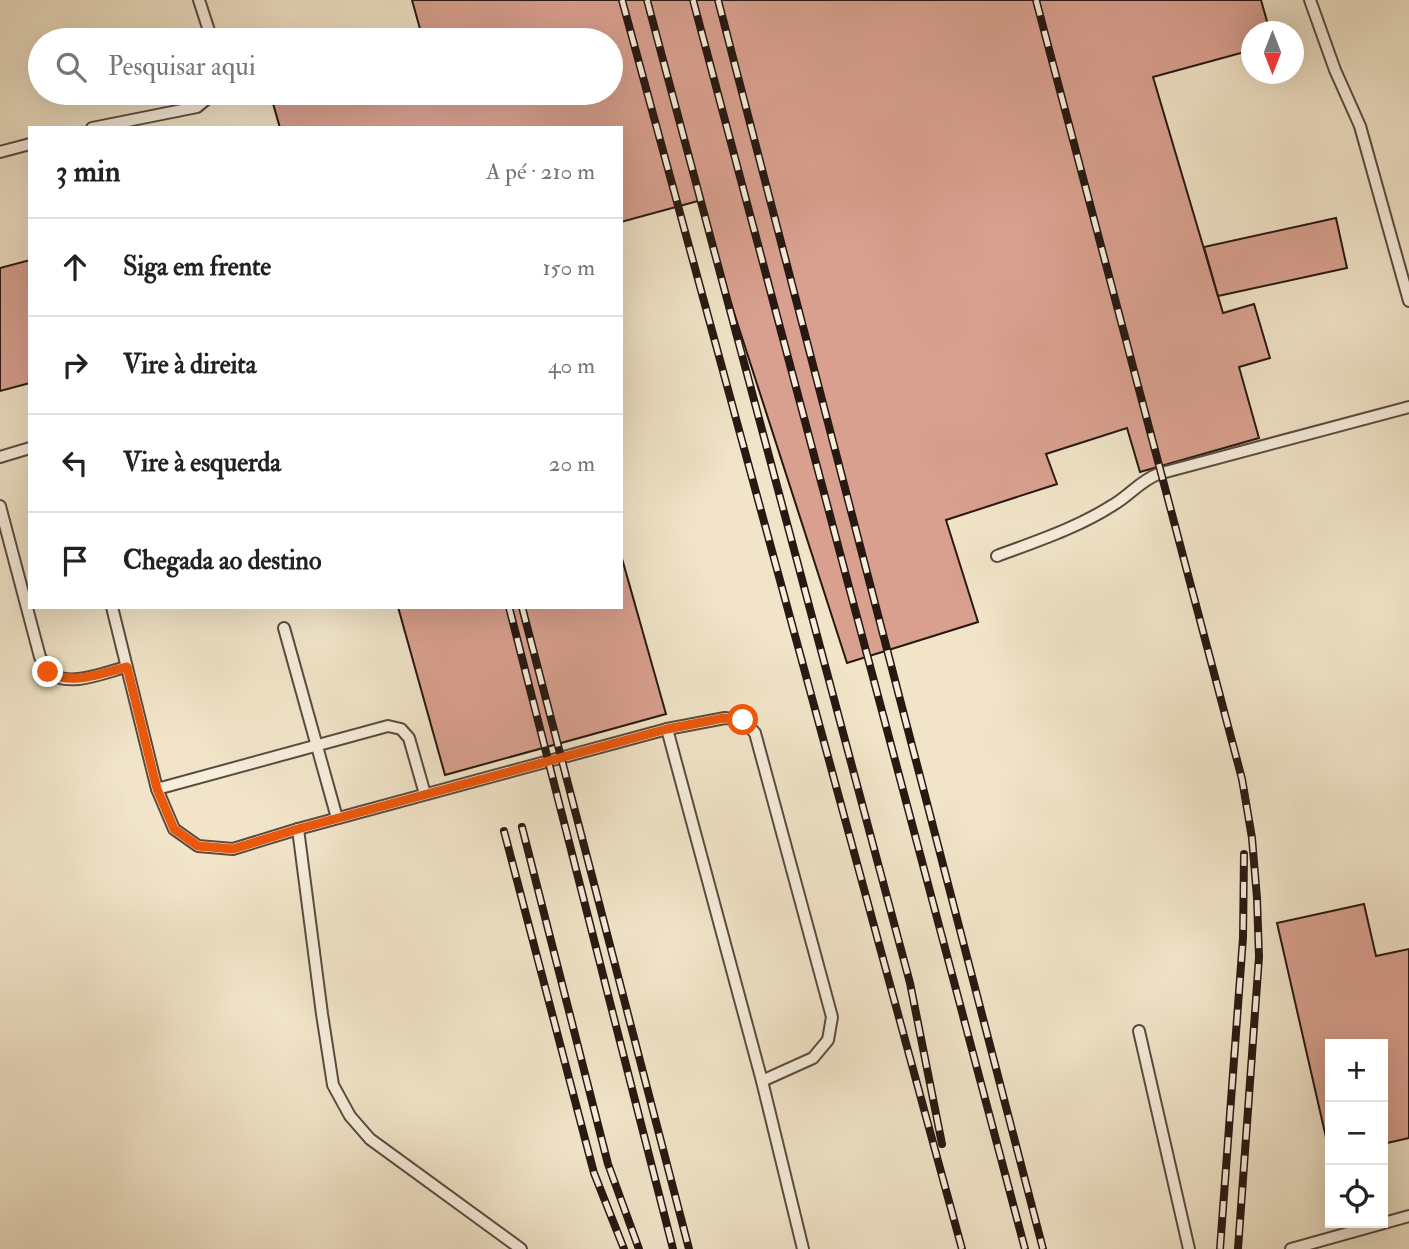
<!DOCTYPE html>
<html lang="pt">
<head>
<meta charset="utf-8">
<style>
	:root { --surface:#fff; --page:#f6f6f6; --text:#222; --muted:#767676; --line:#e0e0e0 }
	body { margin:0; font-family:"IM FELL Double Pica",serif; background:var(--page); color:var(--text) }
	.controls { position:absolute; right:21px; bottom:21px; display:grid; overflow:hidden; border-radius:0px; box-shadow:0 7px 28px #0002 }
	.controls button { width:63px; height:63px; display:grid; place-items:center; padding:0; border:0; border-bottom:2px solid var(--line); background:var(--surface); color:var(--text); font:35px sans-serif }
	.compass { position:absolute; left:1241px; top:21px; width:63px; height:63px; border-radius:50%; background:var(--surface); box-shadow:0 7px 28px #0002; rotate:180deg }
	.stop { position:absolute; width:21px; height:21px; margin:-16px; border:5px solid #ea580c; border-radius:50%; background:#fff }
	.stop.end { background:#ea580c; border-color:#fff; box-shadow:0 2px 7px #0008 }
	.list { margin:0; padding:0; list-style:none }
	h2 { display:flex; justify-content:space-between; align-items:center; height:91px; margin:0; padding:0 28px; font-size:30px }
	h2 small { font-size:23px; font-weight:400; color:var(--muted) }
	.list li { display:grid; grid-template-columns:46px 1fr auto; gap:21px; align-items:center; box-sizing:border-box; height:98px; padding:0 28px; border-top:2px solid var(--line) }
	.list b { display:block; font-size:26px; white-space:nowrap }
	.list em { font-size:23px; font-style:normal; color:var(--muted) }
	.icon { flex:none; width:38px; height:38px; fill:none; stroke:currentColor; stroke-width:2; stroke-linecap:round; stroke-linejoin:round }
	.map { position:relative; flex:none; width:1409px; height:1249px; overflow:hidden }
	.search { position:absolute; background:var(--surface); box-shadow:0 7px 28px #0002; left:28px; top:28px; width:595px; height:77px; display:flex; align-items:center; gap:18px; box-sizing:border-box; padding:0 24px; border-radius:38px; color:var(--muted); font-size:26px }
	.panel { position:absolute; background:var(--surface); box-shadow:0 7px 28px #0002; left:28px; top:126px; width:595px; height:483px; border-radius:0px }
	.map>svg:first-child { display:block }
	.building { fill:#d9a08f; stroke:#271812; stroke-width:2 }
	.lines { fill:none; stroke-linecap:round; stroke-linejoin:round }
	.service-casing { stroke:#5a4b40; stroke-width:14 }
	.service { stroke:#f6eddb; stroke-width:10 }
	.rail-casing { stroke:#271812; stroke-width:8 }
	.rail { stroke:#f6eddb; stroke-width:5; stroke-dasharray:16; stroke-linecap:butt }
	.route { stroke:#ea580c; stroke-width:9 }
</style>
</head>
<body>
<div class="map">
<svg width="1409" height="1249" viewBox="0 0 1409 1249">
	<rect width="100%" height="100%" fill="#f1e4c8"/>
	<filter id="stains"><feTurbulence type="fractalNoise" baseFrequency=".00286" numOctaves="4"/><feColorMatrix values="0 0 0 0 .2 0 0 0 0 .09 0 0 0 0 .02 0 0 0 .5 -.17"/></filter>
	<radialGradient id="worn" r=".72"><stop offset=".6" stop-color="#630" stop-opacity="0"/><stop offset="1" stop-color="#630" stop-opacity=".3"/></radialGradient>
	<g class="building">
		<polygon points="412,0 1261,0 1270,32 1252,32 1252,50 1153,77 1223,313 1254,304 1270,358 1239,367 1259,438 1140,472 1127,428 1046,454 1057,484 946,520 978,622 847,663 698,201 621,222 621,128 280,128 270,93 611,93 611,40 407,40 422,36"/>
		<polygon points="1336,218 1347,268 1218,296 1204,247"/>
		<polygon points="30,260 30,383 0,391 0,268"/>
		<polygon points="621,555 666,714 445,775 398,607 621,607"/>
		<polygon points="1364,904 1376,956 1409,949 1409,1138 1383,1144 1383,1044 1330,1044 1330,1155 1277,923"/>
	</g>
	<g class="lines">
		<g class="service-casing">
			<g id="service">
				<polyline points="199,0 212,40"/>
				<polyline points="1310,0 1335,70 1360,126 1409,301"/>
				<polyline points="92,128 197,107 214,93"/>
				<polyline points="0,152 30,144"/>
				<polyline points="0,457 30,448"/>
				<path d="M 0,506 L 40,657 C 43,661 45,668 49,672 C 67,689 106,672 126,667"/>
				<path d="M 997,556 C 1037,541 1077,528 1113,505 C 1129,496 1140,481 1158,474 L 1409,407"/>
				<polyline points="112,607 157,789 174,829 198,846 233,849 298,829 667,729 725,718 743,720 755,733 832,1017 828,1040 813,1058 762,1081 803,1249"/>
				<polyline points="284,628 337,818"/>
				<polyline points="667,729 762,1081"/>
				<polyline points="157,789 388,726 401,729 409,738 425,794"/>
				<polyline points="298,829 322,1014 333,1085 350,1116 370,1139 521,1249"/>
				<polyline points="1139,1031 1189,1249"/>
				<polyline points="1291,1249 1409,1216"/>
			</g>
		</g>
		<use href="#service" class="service"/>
		<g class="rail-casing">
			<g id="rail">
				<polyline points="622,0 962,1249"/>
				<polyline points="647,0 910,983 942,1144"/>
				<polyline points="693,0 1025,1249"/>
				<polyline points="718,0 1043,1249"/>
				<polyline points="1036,0 1242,779 1252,838 1257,898 1259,957 1238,1249"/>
				<polyline points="509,607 673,1249"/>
				<polyline points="522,607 689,1249"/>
				<polyline points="522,827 608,1164 639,1249"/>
				<polyline points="504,831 594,1173 624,1249"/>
				<polyline points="1220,1249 1243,938 1244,854"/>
			</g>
		</g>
		<use href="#rail" class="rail"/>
	</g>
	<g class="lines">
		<path class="route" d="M 48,672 C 73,686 101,673 127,667 L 157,789 L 174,829 L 198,846 L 233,849 L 298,829 L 667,729 L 724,718 L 743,720"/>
	</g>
	<rect width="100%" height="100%" filter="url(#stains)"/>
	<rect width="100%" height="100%" fill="url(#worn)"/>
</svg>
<div class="controls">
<button>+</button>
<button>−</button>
<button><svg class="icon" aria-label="locate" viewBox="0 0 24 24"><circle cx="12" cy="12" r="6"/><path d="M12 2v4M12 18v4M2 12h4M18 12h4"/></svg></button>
</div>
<svg class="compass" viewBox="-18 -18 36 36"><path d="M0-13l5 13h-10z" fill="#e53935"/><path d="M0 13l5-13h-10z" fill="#767676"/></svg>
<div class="stop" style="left:743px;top:720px"></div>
<div class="stop end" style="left:48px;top:672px"></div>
<div class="search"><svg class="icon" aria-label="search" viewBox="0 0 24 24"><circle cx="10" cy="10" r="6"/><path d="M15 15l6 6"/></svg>Pesquisar aqui</div>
<section class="panel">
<h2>3 min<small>A pé · 210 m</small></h2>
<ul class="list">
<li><svg class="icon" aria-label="ahead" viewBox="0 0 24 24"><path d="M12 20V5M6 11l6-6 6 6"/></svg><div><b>Siga em frente</b></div><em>150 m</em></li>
<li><svg class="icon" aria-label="right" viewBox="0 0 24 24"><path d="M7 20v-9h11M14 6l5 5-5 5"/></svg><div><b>Vire à direita</b></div><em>40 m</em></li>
<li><svg class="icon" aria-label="left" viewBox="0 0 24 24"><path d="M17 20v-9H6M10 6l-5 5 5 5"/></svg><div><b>Vire à esquerda</b></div><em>20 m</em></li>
<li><svg class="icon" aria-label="arrive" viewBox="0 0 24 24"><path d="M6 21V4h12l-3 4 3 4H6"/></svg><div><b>Chegada ao destino</b></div></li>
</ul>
</section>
</div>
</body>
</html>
